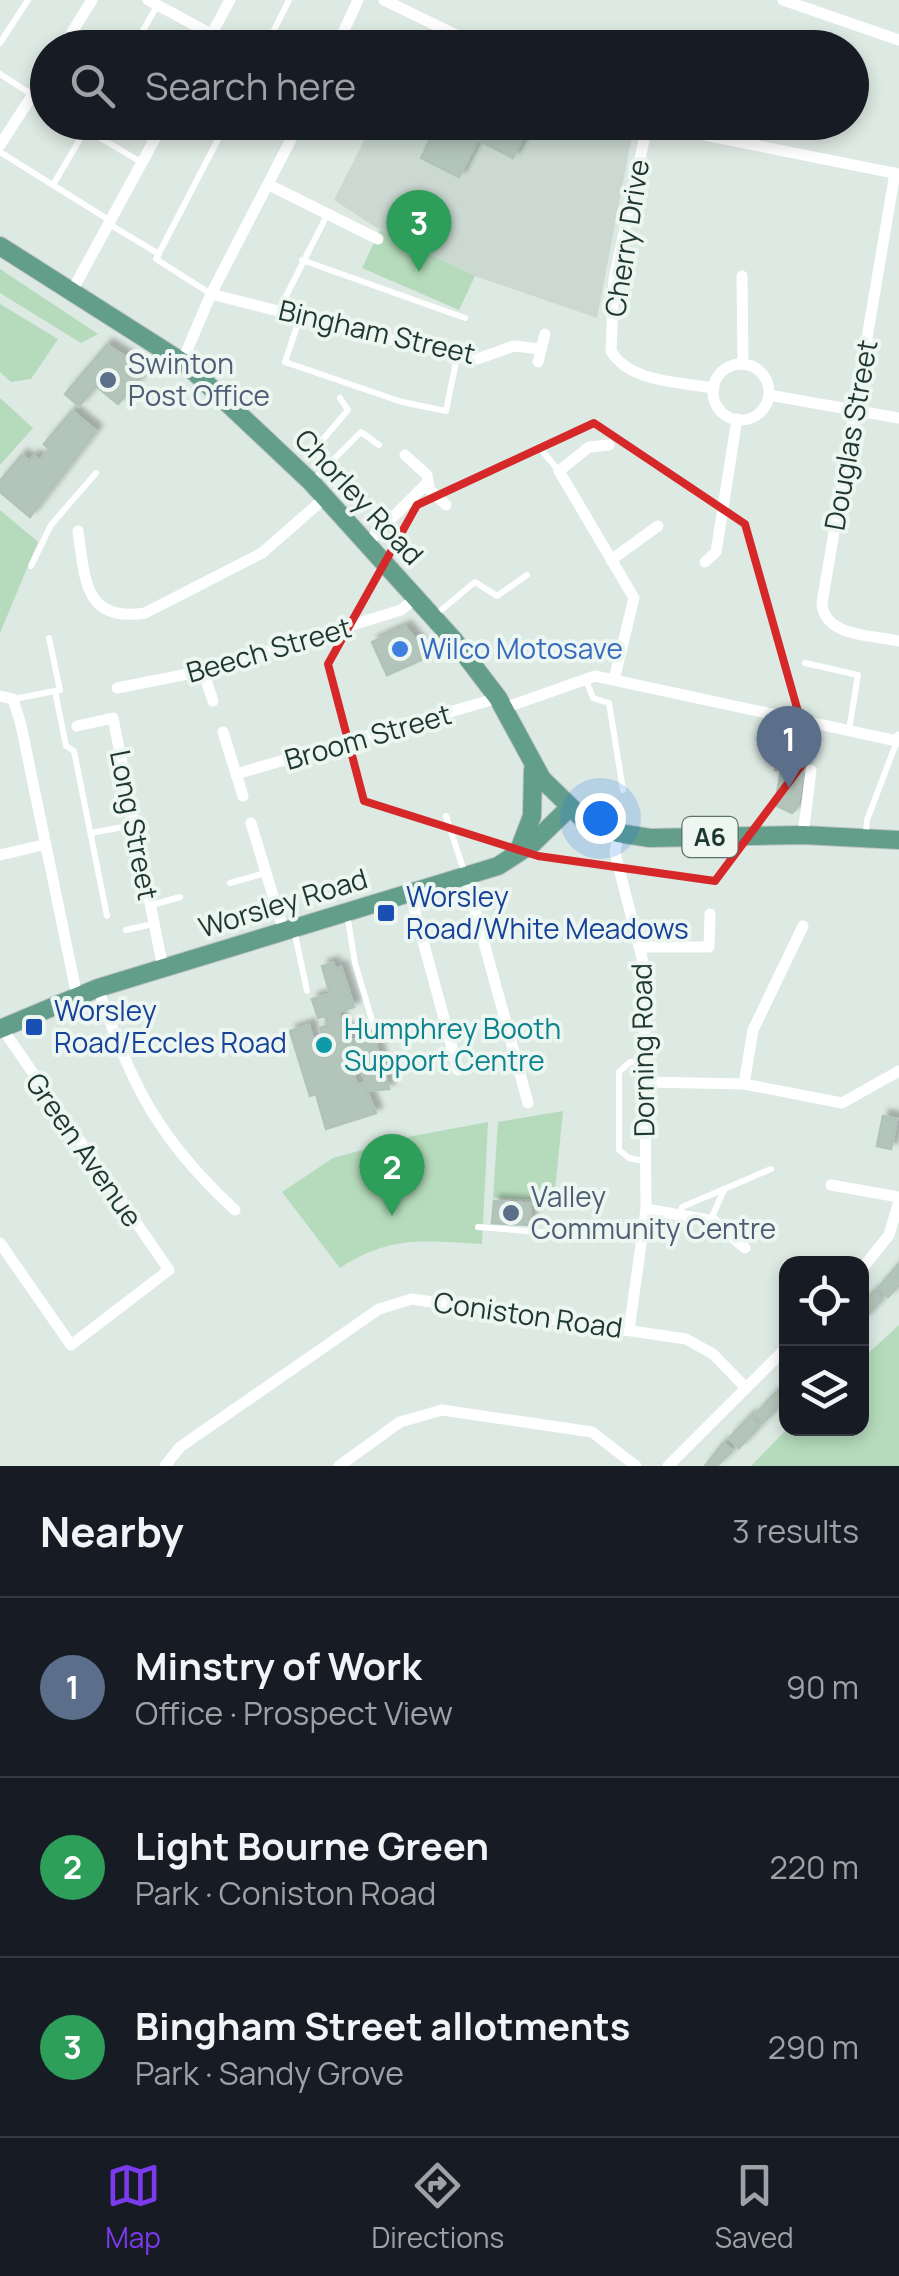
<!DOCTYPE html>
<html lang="en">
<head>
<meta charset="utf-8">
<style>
	:root { --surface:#171b24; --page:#242831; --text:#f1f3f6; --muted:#9ea1a6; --line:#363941; --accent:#7c3aed }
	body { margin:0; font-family:Manrope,sans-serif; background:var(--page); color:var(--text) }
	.controls { position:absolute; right:30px; bottom:30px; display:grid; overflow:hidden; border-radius:20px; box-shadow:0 5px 15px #0003 }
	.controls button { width:90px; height:90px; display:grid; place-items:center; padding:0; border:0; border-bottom:2px solid var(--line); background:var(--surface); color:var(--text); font:50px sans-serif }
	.you { position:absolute; left:600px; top:818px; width:35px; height:35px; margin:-25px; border:8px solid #fff; border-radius:50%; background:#1a73e8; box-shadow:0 0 0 15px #1a73e833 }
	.badge { display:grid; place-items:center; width:65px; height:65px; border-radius:50%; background:var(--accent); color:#fff; font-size:32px; font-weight:700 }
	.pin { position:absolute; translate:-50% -82px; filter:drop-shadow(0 2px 5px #0008) }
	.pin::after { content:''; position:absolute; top:52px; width:35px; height:30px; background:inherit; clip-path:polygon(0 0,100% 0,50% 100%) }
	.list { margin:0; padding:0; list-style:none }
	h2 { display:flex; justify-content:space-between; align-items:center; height:130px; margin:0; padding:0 40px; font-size:42px }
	h2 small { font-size:32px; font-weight:400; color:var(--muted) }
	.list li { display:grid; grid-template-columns:65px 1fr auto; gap:30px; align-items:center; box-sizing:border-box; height:180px; padding:0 40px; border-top:2px solid var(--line) }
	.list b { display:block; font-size:38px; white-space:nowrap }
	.list p { margin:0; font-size:32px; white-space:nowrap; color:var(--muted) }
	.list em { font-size:32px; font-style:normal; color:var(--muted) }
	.icon { flex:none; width:55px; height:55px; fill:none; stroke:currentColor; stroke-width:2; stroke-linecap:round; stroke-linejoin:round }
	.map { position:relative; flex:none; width:899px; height:1466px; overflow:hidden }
	.search { position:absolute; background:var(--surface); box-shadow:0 5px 15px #0003; left:30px; right:30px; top:30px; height:110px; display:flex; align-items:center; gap:25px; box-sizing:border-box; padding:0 35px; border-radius:55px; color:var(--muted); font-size:38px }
	.sheet { height:670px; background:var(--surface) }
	nav { display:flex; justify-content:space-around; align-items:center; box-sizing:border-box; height:140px; border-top:2px solid var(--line); background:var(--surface); font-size:28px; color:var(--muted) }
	nav a { display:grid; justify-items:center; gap:5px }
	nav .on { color:var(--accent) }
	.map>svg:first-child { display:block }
	.built { fill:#cbd9d2 }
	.green { fill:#b6dbbc }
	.building { fill:#b3c4bb; stroke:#b0c2b9; stroke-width:2.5; filter:url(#shadow) }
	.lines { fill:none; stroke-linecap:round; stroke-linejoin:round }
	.primary-casing { stroke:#bcc3c1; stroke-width:20 }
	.lane { stroke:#fff; stroke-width:6 }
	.street { stroke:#fff; stroke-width:11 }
	.primary { stroke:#629e8a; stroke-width:18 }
	.marked { fill:none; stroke:#d62828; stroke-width:8; stroke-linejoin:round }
	.service-dot { fill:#5c6f8a; stroke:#edf6f1; stroke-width:4 }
	.shop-dot { fill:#3f7fe0; stroke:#edf6f1; stroke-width:4 }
	.transit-dot { fill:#1a4fb4; stroke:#edf6f1; stroke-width:4 }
	.culture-dot { fill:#0f9aa8; stroke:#edf6f1; stroke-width:4 }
	.labels { text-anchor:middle; stroke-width:8; stroke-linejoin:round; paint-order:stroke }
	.shield { fill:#edf6f1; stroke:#5d7169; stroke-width:2.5 }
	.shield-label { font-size:25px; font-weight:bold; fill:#1f382f }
	.street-label { font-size:28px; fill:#1f382f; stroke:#edf6f1 }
	.service-label { font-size:28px; fill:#4e5e75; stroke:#edf6f1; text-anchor:start }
	.shop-label { font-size:28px; fill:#366cbe; stroke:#edf6f1; text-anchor:start }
	.transit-label { font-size:28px; fill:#164399; stroke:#edf6f1; text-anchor:start }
	.culture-label { font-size:28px; fill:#0d838f; stroke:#edf6f1; text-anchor:start }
</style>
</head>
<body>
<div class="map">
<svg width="899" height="1466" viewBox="0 0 899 1466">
	<defs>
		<filter id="shadow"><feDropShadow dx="6" dy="-6" stdDeviation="2.5" flood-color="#0004"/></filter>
	</defs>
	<rect width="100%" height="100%" fill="#dde9e3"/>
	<polygon class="built" points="616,122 633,130 597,318 475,276 380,230 334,200 373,123"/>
	<g class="green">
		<polygon points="380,230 475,276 459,310 362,268"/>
		<polygon points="0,269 98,334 81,343 0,293"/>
		<polygon points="0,304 58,339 31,379 11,382 0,372"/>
		<polygon points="0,398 33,428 0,465"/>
		<polygon points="0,510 38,542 0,633"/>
		<polygon points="563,1111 554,1200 493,1198 498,1122"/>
		<path d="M 488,1122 L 482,1244 C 424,1241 390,1235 340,1268 L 282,1192 L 333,1158 L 413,1136 Z"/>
		<polygon points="899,1325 899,1466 751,1466 787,1429 862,1428 862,1359"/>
	</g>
	<g class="building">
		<polygon points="439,122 514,122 527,129 513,158 478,140 459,177 421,158"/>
		<polygon points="107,345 143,368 143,375 118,404 96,386 79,406 65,394"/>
		<polygon points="72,411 96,431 30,517 0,492 0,481 22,455 29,461 34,456 40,460 49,449 44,444"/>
		<polygon points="405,627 430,656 387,675 372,642"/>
		<polygon points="778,751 806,755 797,808 792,813 775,805 781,770 775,770"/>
		<polygon points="333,963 335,969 341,967 354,1007 338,1012 344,1031 348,1030 354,1048 354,1040 373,1034 389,1089 369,1091 360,1064 351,1067 357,1085 363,1083 376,1113 326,1129 316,1094 310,1096 290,1031 309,1025 314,1043 323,1040 320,1028 328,1025 325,1016 318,1018 312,999 330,994 322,966"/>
		<polygon points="883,1116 897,1119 891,1149 877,1146"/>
		<polygon points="494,1201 531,1204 529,1225 492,1223"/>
		<polygon points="898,1265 899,1285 888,1297 878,1288"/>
		<polygon points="874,1291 883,1298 863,1320 862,1305"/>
		<polygon points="775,1393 784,1401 763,1423 755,1415"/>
		<polygon points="750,1416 760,1426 739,1448 729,1438"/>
		<polygon points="723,1443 732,1451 717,1466 705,1466"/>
	</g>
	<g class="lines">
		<g class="primary-casing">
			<g id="primary">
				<polyline points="0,246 187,365 311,482 453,639 498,698 542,779 584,820 618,833 650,838 803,835 899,840"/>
				<polyline points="519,850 532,816 533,769"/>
				<polyline points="0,1029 98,988 498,866 532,844 568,809"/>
			</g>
		</g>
		<g class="lane">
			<polyline points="0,43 28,0"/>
			<polyline points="133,48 157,6"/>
			<polyline points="265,48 289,0"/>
			<polyline points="0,74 48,105"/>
			<polyline points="73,122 141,162"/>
			<polyline points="0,152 109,220"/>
			<polyline points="53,185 90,122"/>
			<polyline points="109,224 159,254"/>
			<polyline points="302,260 465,318"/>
			<polyline points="211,294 156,259 227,122"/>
			<polyline points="279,310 327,215"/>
			<polyline points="300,317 285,362 402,402 446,411 457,357"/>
			<polyline points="544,453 559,471"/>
			<polyline points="326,466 320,458 319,444 348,410 340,398"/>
			<polyline points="312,481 361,432 379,445"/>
			<polyline points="31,566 51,525 96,473"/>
			<polyline points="434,616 475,582 497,596 527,575"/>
			<polyline points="805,663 858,675 849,730"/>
			<polyline points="586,680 593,698 609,703 623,790"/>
			<polyline points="55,691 66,746 74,751 107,916"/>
			<polyline points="14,699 60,690 49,638"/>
			<polyline points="446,816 464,871"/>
			<polyline points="91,833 134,825"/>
			<polyline points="866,835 867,820 897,741"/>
			<polyline points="230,883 265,873"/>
			<polyline points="152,905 180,897"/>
			<polyline points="347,914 355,963 374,1027"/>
			<polyline points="126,930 153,924"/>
			<polyline points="294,930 307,991"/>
			<polyline points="644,1161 629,1158 619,1150 619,1072 630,1062 645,1061"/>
			<polyline points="681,1214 682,1207 771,1169"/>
			<polyline points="711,1219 724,1190"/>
			<polyline points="478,1227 564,1234 642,1230"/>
		</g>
		<g class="street">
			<polyline points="148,0 237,48"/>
			<polyline points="384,0 483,48"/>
			<polyline points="783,0 899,40"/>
			<polyline points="62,48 92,0"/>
			<polyline points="204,48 230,0"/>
			<polyline points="336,48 358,0"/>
			<polyline points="639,122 899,174"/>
			<path d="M 647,126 L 614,279 L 611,351 C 630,383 681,382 714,388"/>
			<polyline points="0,145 48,71"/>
			<path d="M 895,173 L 822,603 C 824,637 872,635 899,641"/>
			<polyline points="269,185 378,239"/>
			<polyline points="742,276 743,364"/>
			<polyline points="72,291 164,122"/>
			<polyline points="211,294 451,355 477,359 514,346 541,349"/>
			<polyline points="182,362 211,294 300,122"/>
			<polyline points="538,362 545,334"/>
			<circle cx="741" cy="392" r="28"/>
			<polyline points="769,395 899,418"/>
			<polyline points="609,445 589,447 559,471 634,598 614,680"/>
			<polyline points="405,455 427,475 429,489 446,505"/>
			<path d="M 78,531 C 85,577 83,623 145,613 L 262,553 L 326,497"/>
			<polyline points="367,543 427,483"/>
			<polyline points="611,560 658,526"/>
			<polyline points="705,562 716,552 737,419"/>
			<polyline points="203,671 213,701"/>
			<polyline points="117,688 203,671 401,610 416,598"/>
			<polyline points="0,696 13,699 21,725 77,996"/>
			<polyline points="504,708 595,676 897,741 899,737"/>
			<polyline points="77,726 113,718 163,968"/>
			<polyline points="223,732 243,796"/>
			<polyline points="236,774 498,698"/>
			<polyline points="251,823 284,932"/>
			<polyline points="618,833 615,853 644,966 646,1209 629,1330"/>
			<polyline points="803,835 811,770"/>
			<polyline points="0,855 43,845"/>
			<polyline points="466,877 528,1103"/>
			<polyline points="410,893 458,1070"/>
			<polyline points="640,947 709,947 710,914"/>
			<path d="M 98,988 C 131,1085 159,1140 235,1210"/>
			<polyline points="646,1082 744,1084 842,1103 899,1071"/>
			<polyline points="744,1084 753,1030 803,926"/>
			<polyline points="831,1185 899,1197"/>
			<polyline points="646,1209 714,1221 745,1248"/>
			<polyline points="0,1243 71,1345 169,1270 2,1028"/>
			<polyline points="862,1269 889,1235 899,1201"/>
			<polyline points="165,1466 180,1447 379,1309 412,1299 686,1339 713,1354 746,1388"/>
			<polyline points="339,1466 400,1422 442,1410 592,1432 636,1466"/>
			<polyline points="668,1466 786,1348"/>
		</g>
		<use href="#primary" class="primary"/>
	</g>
	<path class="marked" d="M 594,423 L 745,524 L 810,754 L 715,881 L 538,856 L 364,801 L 328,664 L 417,505 Z"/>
	<g class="service-dot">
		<circle cx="108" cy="380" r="10"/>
		<circle cx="511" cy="1213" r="10"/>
	</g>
	<circle class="shop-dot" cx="400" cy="649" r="10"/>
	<g class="transit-dot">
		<rect x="376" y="903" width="20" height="20" rx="5"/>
		<rect x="24" y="1017" width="20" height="20" rx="5"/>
	</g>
	<circle class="culture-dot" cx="324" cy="1045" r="10"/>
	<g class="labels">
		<rect class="shield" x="682.5" y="817" width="55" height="40" rx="8"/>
		<g class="shield-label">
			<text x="710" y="846">A6</text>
		</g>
		<g class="street-label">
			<text transform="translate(627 238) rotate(-81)" y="10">Cherry Drive</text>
			<text transform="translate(377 332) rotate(13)" y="10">Bingham Street</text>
			<text transform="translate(851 435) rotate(-80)" y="10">Douglas Street</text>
			<text transform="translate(359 497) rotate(47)" y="10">Chorley Road</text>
			<text transform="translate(269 650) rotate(-16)" y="10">Beech Street</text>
			<text transform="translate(368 737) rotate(-16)" y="10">Broom Street</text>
			<text transform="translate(134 825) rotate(79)" y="10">Long Street</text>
			<text transform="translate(283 903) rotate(-17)" y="10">Worsley Road</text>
			<text transform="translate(643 1050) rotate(-91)" y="10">Dorning Road</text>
			<text transform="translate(84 1150) rotate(55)" y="10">Green Avenue</text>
			<text transform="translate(528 1315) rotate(8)" y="10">Coniston Road</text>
		</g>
		<g class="service-label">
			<text x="128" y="374">Swinton<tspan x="128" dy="32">Post Office</tspan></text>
			<text x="531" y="1207">Valley<tspan x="531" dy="32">Community Centre</tspan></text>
		</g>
		<g class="shop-label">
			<text x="420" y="659">Wilco Motosave</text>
		</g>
		<g class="transit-label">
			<text x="406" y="907">Worsley<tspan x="406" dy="32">Road/White Meadows</tspan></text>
			<text x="54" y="1021">Worsley<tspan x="54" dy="32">Road/Eccles Road</tspan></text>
		</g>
		<g class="culture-label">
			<text x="344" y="1039">Humphrey Booth<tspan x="344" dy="32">Support Centre</tspan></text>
		</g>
	</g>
</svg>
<div class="controls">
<button><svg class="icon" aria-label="locate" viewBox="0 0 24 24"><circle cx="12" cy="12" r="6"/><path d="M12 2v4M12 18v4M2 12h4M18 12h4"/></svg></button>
<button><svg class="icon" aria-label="layers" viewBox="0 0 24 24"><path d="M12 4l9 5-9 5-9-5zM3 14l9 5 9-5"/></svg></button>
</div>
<div class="you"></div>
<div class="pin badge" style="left:789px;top:788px;background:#5c6f8a">1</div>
<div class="pin badge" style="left:392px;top:1216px;background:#2e9e5b">2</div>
<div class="pin badge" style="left:419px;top:272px;background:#2e9e5b">3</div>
<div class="search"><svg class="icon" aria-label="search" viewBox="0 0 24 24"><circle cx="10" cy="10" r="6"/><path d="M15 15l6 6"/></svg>Search here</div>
</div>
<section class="sheet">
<h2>Nearby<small>3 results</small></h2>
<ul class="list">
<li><span class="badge" style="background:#5c6f8a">1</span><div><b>Minstry of Work</b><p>Office · Prospect View</p></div><em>90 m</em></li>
<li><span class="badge" style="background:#2e9e5b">2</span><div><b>Light Bourne Green</b><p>Park · Coniston Road</p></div><em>220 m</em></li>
<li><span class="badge" style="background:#2e9e5b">3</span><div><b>Bingham Street allotments</b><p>Park · Sandy Grove</p></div><em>290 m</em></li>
</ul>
</section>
<nav>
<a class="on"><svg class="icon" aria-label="map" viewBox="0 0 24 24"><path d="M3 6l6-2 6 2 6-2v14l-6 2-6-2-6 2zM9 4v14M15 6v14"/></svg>Map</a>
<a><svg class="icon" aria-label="directions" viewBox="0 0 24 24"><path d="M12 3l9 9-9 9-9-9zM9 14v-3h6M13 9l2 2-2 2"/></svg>Directions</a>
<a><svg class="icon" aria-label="saved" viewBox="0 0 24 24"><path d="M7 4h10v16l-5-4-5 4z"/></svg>Saved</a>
</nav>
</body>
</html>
